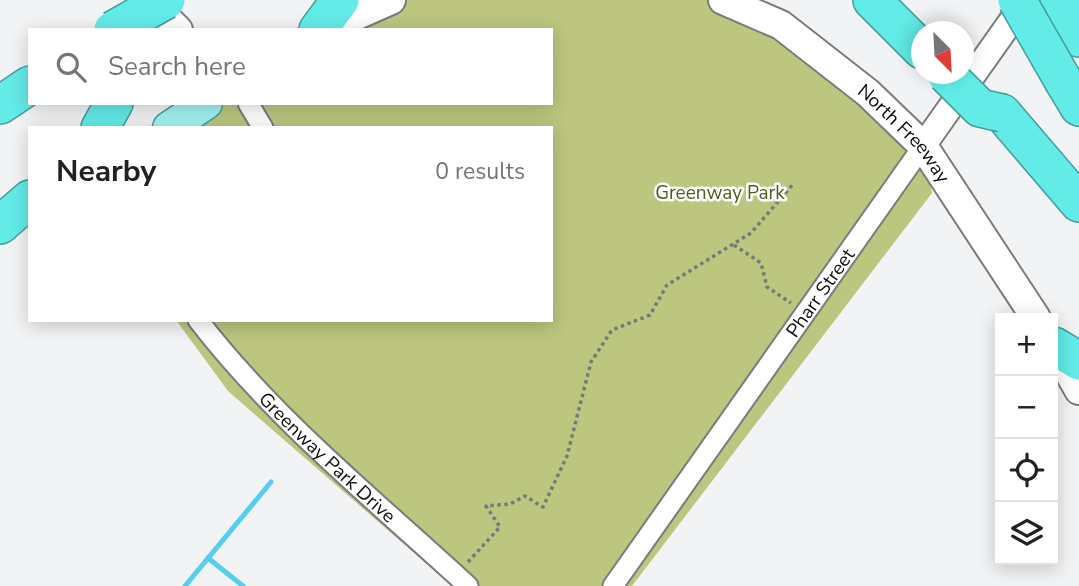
<!DOCTYPE html>
<html lang="en">
<head>
<meta charset="utf-8">
<style>
	:root { --surface:#fff; --page:#f6f6f6; --text:#202124; --muted:#757577; --line:#e0e0e0 }
	body { margin:0; font-family:"Nunito Sans",sans-serif; background:var(--page); color:var(--text) }
	.controls { position:absolute; right:21px; bottom:21px; display:grid; overflow:hidden; border-radius:0px; box-shadow:0 4px 18px #0003 }
	.controls button { width:63px; height:63px; display:grid; place-items:center; padding:0; border:0; border-bottom:2px solid var(--line); background:var(--surface); color:var(--text); font:35px sans-serif }
	.compass { position:absolute; left:911px; top:21px; width:63px; height:63px; border-radius:50%; background:var(--surface); box-shadow:0 4px 18px #0003; rotate:156deg }
	.list { margin:0; padding:0; list-style:none }
	h2 { display:flex; justify-content:space-between; align-items:center; height:91px; margin:0; padding:0 28px; font-size:30px }
	h2 small { font-size:23px; font-weight:400; color:var(--muted) }
	.icon { flex:none; width:38px; height:38px; fill:none; stroke:currentColor; stroke-width:2; stroke-linecap:round; stroke-linejoin:round }
	.map { position:relative; flex:none; width:1079px; height:586px; overflow:hidden }
	.search { position:absolute; background:var(--surface); box-shadow:0 4px 18px #0003; left:28px; top:28px; width:525px; height:77px; display:flex; align-items:center; gap:18px; box-sizing:border-box; padding:0 24px; border-radius:0px; color:var(--muted); font-size:26px }
	.panel { position:absolute; background:var(--surface); box-shadow:0 4px 18px #0003; left:28px; top:126px; width:525px; height:196px; border-radius:0px }
	.map>svg:first-child { display:block }
	.green { fill:#bcc67f }
	.lines { fill:none; stroke-linecap:round; stroke-linejoin:round }
	.stream { stroke:#56ceef; stroke-width:5 }
	.minor-casing { stroke:#7a7b7c; stroke-width:23 }
	.tertiary-casing { stroke:#7a7b7c; stroke-width:28 }
	.secondary-casing { stroke:#7a7b7c; stroke-width:32 }
	.primary-casing { stroke:#449d9b; stroke-width:35 }
	.motorway-casing { stroke:#449d9b; stroke-width:40 }
	.path { stroke:#79797b; stroke-width:3.5; stroke-dasharray:3.5 3.5; stroke-linecap:butt }
	.minor { stroke:#fff; stroke-width:19 }
	.tertiary { stroke:#fff; stroke-width:24 }
	.secondary { stroke:#fff; stroke-width:28 }
	.primary { stroke:#a1f3f1; stroke-width:32 }
	.motorway { stroke:#62ebe7; stroke-width:37 }
	.motorway-bridge-casing { stroke:#449d9b; stroke-width:40; stroke-linecap:butt }
	.motorway-bridge { stroke:#62ebe7; stroke-width:37 }
	.labels { text-anchor:middle; stroke-width:5; stroke-linejoin:round; paint-order:stroke }
	.street-label { font-size:19px; fill:#0c0c0d; stroke:#fff }
	.park-label { font-size:19px; fill:#545b1a; stroke:#fff }
</style>
</head>
<body>
<div class="map">
<svg width="1079" height="586" viewBox="0 0 1079 586">
	<rect width="100%" height="100%" fill="#f2f3f5"/>
	<polygon class="green" points="391,0 723,0 753,12 923,146 932,193 632,586 452,586 228,391 176,320 551,320 551,128 169,128 206,103 551,103 551,30 323,30"/>
	<g class="lines">
		<g class="stream">
			<polyline points="208,558 243,586"/>
			<polyline points="185,586 271,482"/>
		</g>
		<g class="minor-casing">
			<g id="minor">
				<polyline points="248,103 263,128"/>
				<path id="s1" d="M 198,320 C 275,420 376,501 468,586"/>
				<path id="s2" d="M 613,586 L 923,146"/>
			</g>
		</g>
		<g class="tertiary-casing">
			<polyline id="tertiary" points="923,146 1026,0"/>
		</g>
		<g class="secondary-casing">
			<g id="secondary">
				<polyline points="148,0 178,30"/>
				<path id="s3" d="M 723,0 L 781,25 L 868,93 L 923,146 L 1036,318"/>
				<polyline points="323,30 391,0"/>
				<polyline points="1053,344 1079,390"/>
			</g>
		</g>
		<g class="primary-casing">
			<polyline id="primary" points="169,128 206,103"/>
		</g>
		<g class="motorway-casing">
			<g id="motorway">
				<polyline points="872,0 922,50"/>
				<polyline points="1059,0 1079,38"/>
				<polyline points="318,30 340,0"/>
				<polyline points="1064,82 1079,107"/>
				<polyline points="0,105 30,85"/>
				<polyline points="1002,113 1079,203"/>
				<polyline points="100,128 114,103"/>
				<polyline points="0,225 30,199"/>
				<polyline points="1054,346 1079,361"/>
			</g>
		</g>
		<g class="path">
			<polyline points="734,245 761,263 767,287 791,303"/>
			<polyline points="468,562 500,527 486,506 510,504 525,496 543,507 567,456 591,362 612,330 650,315 667,285 751,233 794,183"/>
		</g>
		<use href="#minor" class="minor"/>
		<use href="#tertiary" class="tertiary"/>
		<use href="#secondary" class="secondary"/>
		<use href="#primary" class="primary"/>
		<use href="#motorway" class="motorway"/>
		<g class="motorway-bridge-casing">
			<g id="motorway-bridge">
				<polyline points="1017,0 1064,82"/>
				<polyline points="113,30 166,0"/>
				<polyline points="946,74 980,108 1002,113"/>
			</g>
		</g>
		<use href="#motorway-bridge" class="motorway-bridge"/>
	</g>
	<g class="labels">
		<g class="street-label">
			<text dy="7" stroke="none"><textPath href="#s3" startOffset="228">North Freeway</textPath></text>
			<text dy="7" stroke="none"><textPath href="#s2" startOffset="359">Pharr Street</textPath></text>
			<text dy="7" stroke="none"><textPath href="#s1" startOffset="189">Greenway Park Drive</textPath></text>
		</g>
		<g class="park-label">
			<text x="720" y="199">Greenway Park</text>
		</g>
	</g>
</svg>
<div class="controls">
<button>+</button>
<button>−</button>
<button><svg class="icon" aria-label="locate" viewBox="0 0 24 24"><circle cx="12" cy="12" r="6"/><path d="M12 2v4M12 18v4M2 12h4M18 12h4"/></svg></button>
<button><svg class="icon" aria-label="layers" viewBox="0 0 24 24"><path d="M12 4l9 5-9 5-9-5zM3 14l9 5 9-5"/></svg></button>
</div>
<svg class="compass" viewBox="-18 -18 36 36"><path d="M0-13l5 13h-10z" fill="#e53935"/><path d="M0 13l5-13h-10z" fill="#757577"/></svg>
<div class="search"><svg class="icon" aria-label="search" viewBox="0 0 24 24"><circle cx="10" cy="10" r="6"/><path d="M15 15l6 6"/></svg>Search here</div>
<section class="panel">
<h2>Nearby<small>0 results</small></h2>
<ul class="list">
</ul>
</section>
</div>
</body>
</html>
